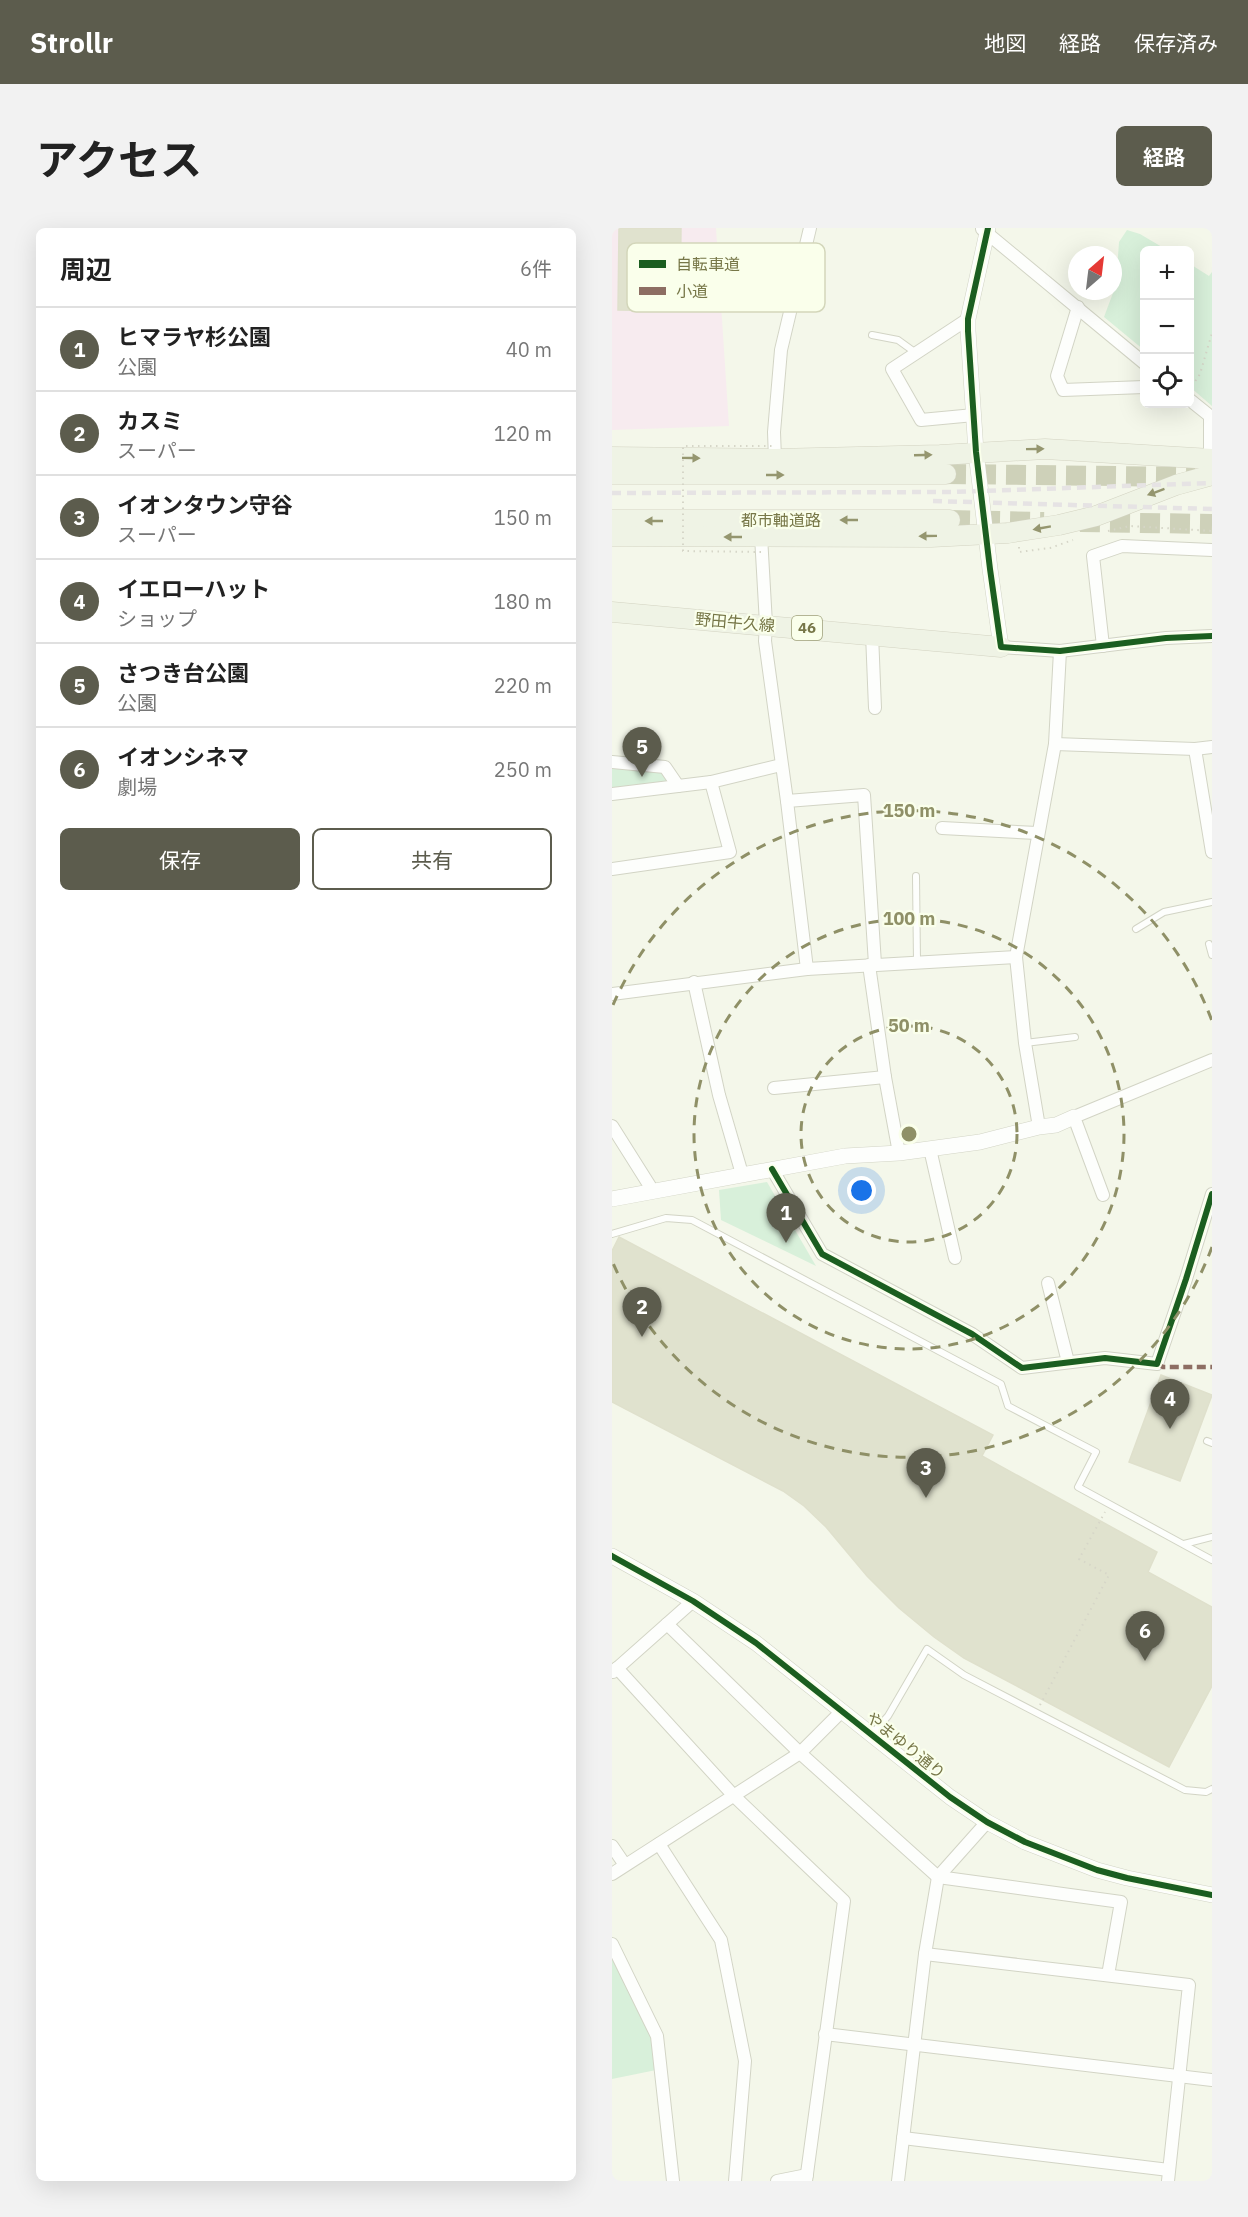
<!DOCTYPE html>
<html lang="ja">
<head>
<meta charset="utf-8">
<style>
	:root { --surface:#fff; --page:#f2f2f2; --text:#222; --muted:#767676; --line:#e0e0e0; --accent:#5c5c4d }
	body { margin:0; font-family:"IBM Plex Sans","Noto Sans JP",sans-serif; background:var(--page); color:var(--text) }
	.controls { position:absolute; right:18px; top:18px; display:grid; overflow:hidden; border-radius:9px; box-shadow:0 6px 24px #0002 }
	.controls button { width:54px; height:54px; display:grid; place-items:center; padding:0; border:0; border-bottom:2px solid var(--line); background:var(--surface); color:var(--text); font:30px sans-serif }
	.compass { position:absolute; left:456px; top:18px; width:54px; height:54px; border-radius:50%; background:var(--surface); box-shadow:0 6px 24px #0002; rotate:28deg }
	.you { position:absolute; left:250px; top:963px; width:21px; height:21px; margin:-15px; border:4px solid #fff; border-radius:50%; background:#1a73e8; box-shadow:0 0 0 9px #1a73e833 }
	.badge { display:grid; place-items:center; width:39px; height:39px; border-radius:50%; background:var(--accent); color:#fff; font-size:20px; font-weight:700 }
	.pin { position:absolute; translate:-50% -50px; filter:drop-shadow(0 2px 3px #0008) }
	.pin::after { content:''; position:absolute; top:32px; width:21px; height:18px; background:inherit; clip-path:polygon(0 0,100% 0,50% 100%) }
	.list { margin:0; padding:0; list-style:none }
	h2 { display:flex; justify-content:space-between; align-items:center; height:78px; margin:0; padding:0 24px; font-size:26px }
	h2 small { font-size:20px; font-weight:400; color:var(--muted) }
	.list li { display:grid; grid-template-columns:39px 1fr auto; gap:18px; align-items:center; box-sizing:border-box; height:84px; padding:0 24px; border-top:2px solid var(--line) }
	.list b { display:block; font-size:22px; white-space:nowrap }
	.list p { margin:0; font-size:20px; white-space:nowrap; color:var(--muted) }
	.list em { font-size:20px; font-style:normal; color:var(--muted) }
	.actions { display:flex; gap:12px; padding:18px 24px }
	.actions a { flex:1; padding:14px 0; border:2px solid var(--accent); border-radius:9px; text-align:center; font-size:21px; color:var(--accent) }
	.actions .main { background:var(--accent); color:#fff }
	.icon { flex:none; width:33px; height:33px; fill:none; stroke:currentColor; stroke-width:2; stroke-linecap:round; stroke-linejoin:round }
	.map { position:relative; flex:none; width:600px; height:1953px; overflow:hidden; border-radius:9px }
	header { display:flex; align-items:center; gap:36px; box-sizing:border-box; height:84px; padding:0 30px; background:var(--accent); color:#fff }
	header strong { font-size:28px }
	nav { display:flex; gap:33px; margin-inline-start:auto; font-size:21px }
	.intro { display:flex; align-items:center; justify-content:space-between; box-sizing:border-box; height:144px; padding:0 36px }
	h1 { margin:0; font-size:42px }
	.button { padding:15px 27px; border-radius:9px; background:var(--accent); color:#fff; font-size:21px; font-weight:700 }
	main { display:flex; gap:36px; padding:0 36px }
	aside { flex:1; background:var(--surface); border-radius:9px; box-shadow:0 6px 24px #0002 }
	.map>svg:first-child { display:block }
	.education { fill:#f7ebef }
	.green { fill:#d8f0da }
	.building { fill:#e0e2ce; stroke:#dfe0cc; stroke-width:1.5 }
	.lines { fill:none; stroke-linecap:round; stroke-linejoin:round }
	.primary-tunnel { stroke:#ced1b9; stroke-width:20; stroke-dasharray:20 10; stroke-linecap:butt }
	.service-casing { stroke:#d2d4c5; stroke-width:8 }
	.minor-casing { stroke:#d2d4c5; stroke-width:14 }
	.tertiary-casing { stroke:#d2d4c5; stroke-width:16 }
	.primary-casing { stroke:#d3d3c2; stroke-width:21 }
	.path { stroke:#d6d6c8; stroke-width:2; stroke-dasharray:1.5 4.5; stroke-linecap:butt }
	.service { stroke:#fdfefc; stroke-width:6 }
	.minor { stroke:#fdfefc; stroke-width:12 }
	.tertiary { stroke:#fdfefc; stroke-width:15 }
	.primary { stroke:#eff3e5; stroke-width:20 }
	.rail { stroke:#e6e3e4; stroke-width:4.5; stroke-dasharray:9 6; stroke-linecap:butt }
	.path-bridge { stroke:#d6d6c8; stroke-width:2; stroke-dasharray:1.5 4.5; stroke-linecap:butt }
	.quiet { stroke:#8d6e63; stroke-width:4.5; stroke-dasharray:9 4.5; stroke-linecap:butt }
	.cycleway-casing { stroke:#faffeb; stroke-width:10 }
	.cycleway { stroke:#1b5e20; stroke-width:6 }
	.oneway { fill:#95966f }
	.ring { fill:none; stroke:#8f9067; stroke-width:3; stroke-dasharray:10 8 }
	.labels { text-anchor:middle; stroke-width:4.5; stroke-linejoin:round; paint-order:stroke }
	.shield { fill:#faffeb; stroke:#9ea079; stroke-width:1.5 }
	.shield-label { font-size:15px; font-weight:bold; fill:#777748 }
	.street-label { font-size:16px; fill:#777748; stroke:#faffeb }
	.key { fill:#faffeb; stroke:#d3d6ba; stroke-width:1.5 }
	.key-label { font-size:16px; fill:#777748 }
	.centre { fill:#8f9067; stroke:#faffeb; stroke-width:3 }
	.ring-label { font-size:18px; text-anchor:middle; font-weight:bold; fill:#8f9067; stroke:#faffeb; stroke-width:4.5; stroke-linejoin:round; paint-order:stroke }
</style>
</head>
<body>
<header>
<strong>Strollr</strong>
<nav><a>地図</a><a>経路</a><a>保存済み</a></nav>
</header>
<div class="intro"><h1>アクセス</h1><a class="button">経路</a></div>
<main>
<aside>
<h2>周辺<small>6件</small></h2>
<ul class="list">
<li><span class="badge">1</span><div><b>ヒマラヤ杉公園</b><p>公園</p></div><em>40 m</em></li>
<li><span class="badge">2</span><div><b>カスミ</b><p>スーパー</p></div><em>120 m</em></li>
<li><span class="badge">3</span><div><b>イオンタウン守谷</b><p>スーパー</p></div><em>150 m</em></li>
<li><span class="badge">4</span><div><b>イエローハット</b><p>ショップ</p></div><em>180 m</em></li>
<li><span class="badge">5</span><div><b>さつき台公園</b><p>公園</p></div><em>220 m</em></li>
<li><span class="badge">6</span><div><b>イオンシネマ</b><p>劇場</p></div><em>250 m</em></li>
</ul>
<div class="actions"><a class="main">保存</a><a>共有</a></div>
</aside>
<div class="map">
<svg width="600" height="1953" viewBox="0 0 600 1953">
	<rect width="100%" height="100%" fill="#f4f7ea"/>
	<polygon class="education" points="0,0 104,0 117,198 0,202"/>
	<g class="green">
		<polygon points="515,2 528,6 555,22 532,22 532,122 492,89 504,57 507,14"/>
		<polygon points="578,36 597,48 600,44 600,178 578,159"/>
		<polygon points="0,534 53,539 66,558 0,566"/>
		<polygon points="155,954 204,1038 109,992 107,962"/>
		<polygon points="0,1716 45,1808 49,1841 0,1851"/>
	</g>
	<g class="building">
		<polygon points="7,0 69,0 68,83 6,82"/>
		<polygon points="7,1009 381,1207 370,1228 545,1324 536,1344 600,1379 600,1458 557,1539 352,1430 322,1409 287,1380 255,1348 214,1299 192,1278 171,1263 0,1174 0,1023"/>
		<polygon points="549,1147 600,1167 568,1253 517,1234"/>
	</g>
	<g class="lines">
		<g class="primary-tunnel">
			<polyline points="334,246 583,249"/>
			<polyline points="338,292 432,294"/>
			<polyline points="468,294 600,296"/>
		</g>
		<g class="service-casing">
			<g id="service">
				<polyline points="260,107 286,112 304,125"/>
				<polyline points="304,648 305,734"/>
				<polyline points="524,701 552,684 600,674"/>
				<polyline points="597,716 600,727"/>
				<polyline points="413,815 463,809"/>
				<polyline points="0,1006 54,990 80,992 389,1156 396,1178 484,1224 466,1259 600,1332"/>
				<polyline points="595,1213 600,1215"/>
				<polyline points="572,1316 600,1309"/>
				<polyline points="260,1506 276,1488 315,1421 352,1447 573,1562 594,1564 600,1561"/>
			</g>
		</g>
		<g class="minor-casing">
			<g id="minor">
				<polyline points="370,1 532,135"/>
				<polyline points="466,79 445,148 451,162 532,159"/>
				<polyline points="356,91 280,141 309,192 362,187"/>
				<polyline points="578,172 598,188 598,231"/>
				<polyline points="163,231 162,204 169,122 198,0"/>
				<polyline points="149,308 154,396 153,413 175,573 195,741"/>
				<polyline points="260,406 263,480"/>
				<polyline points="491,418 481,328 510,318 600,322"/>
				<polyline points="389,419 448,423 554,410 600,408"/>
				<polyline points="443,516 583,521 600,519"/>
				<polyline points="583,521 600,624"/>
				<polyline points="0,534 53,539 66,558"/>
				<polyline points="0,566 99,554 169,537"/>
				<polyline points="175,573 252,567 263,736"/>
				<polyline points="330,600 425,605"/>
				<polyline points="0,641 118,624 99,554"/>
				<polyline points="257,737 273,849 287,925"/>
				<polyline points="82,754 107,867 130,946"/>
				<polyline points="0,766 195,741 404,729"/>
				<polyline points="162,860 273,849"/>
				<polyline points="0,898 41,963"/>
				<polyline points="427,899 413,815 404,729 443,516 448,423"/>
				<polyline points="318,921 343,1030"/>
				<polyline points="160,941 210,1026 360,1106 410,1140 493,1130 545,1136 574,1051 600,966"/>
				<polyline points="491,967 462,889 600,832"/>
				<polyline points="436,1055 456,1134"/>
				<polyline points="55,1396 188,1525 326,1649 509,1674 496,1747"/>
				<polyline points="5,1440 122,1568 232,1673 194,1953"/>
				<polyline points="1,1444 81,1373"/>
				<polyline points="47,1616 109,1712 133,1833 123,1953"/>
				<polyline points="0,1618 13,1637"/>
				<polyline points="0,1646 188,1525 230,1483"/>
				<polyline points="0,1716 45,1808 61,1953"/>
				<polyline points="313,1726 577,1757 556,1953"/>
				<polyline points="213,1806 600,1852"/>
				<polyline points="291,1910 557,1942"/>
				<polyline points="165,1953 195,1947"/>
				<polyline points="286,1953 313,1726 326,1649 375,1594"/>
			</g>
		</g>
		<g class="tertiary-casing">
			<g id="tertiary">
				<polyline points="376,0 356,91 356,103 364,224 378,341 389,419"/>
				<polyline points="0,971 233,928 287,925 368,914 427,899 444,897 462,889"/>
				<polyline points="0,1328 81,1373 144,1415 338,1569 375,1594 413,1614 485,1642 515,1650 600,1667"/>
			</g>
		</g>
		<g class="primary-casing">
			<g id="primary">
				<polyline points="0,229 163,231 328,227 433,221 600,231"/>
				<polyline points="0,246 334,246"/>
				<polyline points="0,292 338,292"/>
				<polyline points="0,308 319,309 396,305 447,297 484,288 564,257 600,247"/>
				<polyline points="0,384 389,419"/>
			</g>
		</g>
		<g class="path">
			<polyline points="580,158 588,146 600,105"/>
			<polyline points="496,303 518,298 600,303"/>
			<polyline points="407,319 407,324 438,320 461,312"/>
			<polyline points="428,1477 497,1347 467,1331 493,1284"/>
		</g>
		<use href="#service" class="service"/>
		<use href="#minor" class="minor"/>
		<use href="#tertiary" class="tertiary"/>
		<use href="#primary" class="primary"/>
		<g class="rail">
			<polyline points="0,265 339,264 600,255"/>
			<polyline points="321,273 600,281"/>
		</g>
		<polyline class="path-bridge" points="149,324 71,323 71,218 163,218"/>
		<polyline class="quiet" points="545,1136 551,1139 600,1139"/>
		<g class="cycleway-casing">
			<g id="cycleway">
				<polyline points="376,0 356,91 356,103 364,224 378,341 389,419 448,423 554,410 600,408"/>
				<polyline points="160,941 210,1026 360,1106 410,1140 493,1130 545,1136 574,1051 600,966"/>
				<polyline points="0,1328 81,1373 144,1415 338,1569 375,1594 413,1614 485,1642 515,1650 600,1667"/>
			</g>
		</g>
		<use href="#cycleway" class="cycleway"/>
	</g>
	<defs><path id="oneway-solid" d="M-6-.8H1V-3.2L6.5 0L1 3.2V.8H-6Z" transform="scale(1.5)"/></defs>
	<g class="oneway">
		<use href="#oneway-solid" transform="translate(423 221) rotate(-1)"/>
		<use href="#oneway-solid" transform="translate(311 227) rotate(-2)"/>
		<use href="#oneway-solid" transform="translate(79 230) rotate(1)"/>
		<use href="#oneway-solid" transform="translate(163 247)"/>
		<use href="#oneway-solid" transform="translate(544 264) rotate(160)"/>
		<use href="#oneway-solid" transform="translate(237 292) rotate(-180)"/>
		<use href="#oneway-solid" transform="translate(42 293) rotate(180)"/>
		<use href="#oneway-solid" transform="translate(430 300) rotate(170)"/>
		<use href="#oneway-solid" transform="translate(316 308) rotate(179)"/>
		<use href="#oneway-solid" transform="translate(121 309) rotate(180)"/>
	</g>
	<g class="ring">
		<circle cx="297" cy="906" r="108"/>
		<circle cx="297" cy="906" r="215"/>
		<path d="M600 1019A323 323 0 0 1 1 1035M1 777A323 323 0 0 1 600 793"/>
	</g>
	<g class="labels">
		<rect class="shield" x="180" y="388" width="30" height="24" rx="4.5"/>
		<g class="shield-label">
			<text x="195" y="405">46</text>
		</g>
		<g class="street-label">
			<text x="169" y="298">都市軸道路</text>
			<text transform="translate(123 394) rotate(5)" y="6">野田牛久線</text>
			<text transform="translate(294 1517) rotate(39)" y="6">やまゆり通り</text>
		</g>
	</g>
	<rect x="15" y="15" width="198" height="69" rx="9" class="key"/>
	<rect x="27" y="32" width="27" height="8" fill="#1b5e20"/>
	<rect x="27" y="59" width="27" height="8" fill="#8d6e63"/>
	<g class="key-label">
		<text x="64" y="42">自転車道</text>
		<text x="64" y="69">小道</text>
	</g>
	<circle cx="297" cy="906" r="9" class="centre"/>
	<g class="ring-label">
		<text x="297" y="589">150 m</text>
		<text x="297" y="697">100 m</text>
		<text x="297" y="804">50 m</text>
	</g>
</svg>
<div class="controls">
<button>+</button>
<button>−</button>
<button><svg class="icon" aria-label="locate" viewBox="0 0 24 24"><circle cx="12" cy="12" r="6"/><path d="M12 2v4M12 18v4M2 12h4M18 12h4"/></svg></button>
</div>
<svg class="compass" viewBox="-18 -18 36 36"><path d="M0-13l5 13h-10z" fill="#e53935"/><path d="M0 13l5-13h-10z" fill="#767676"/></svg>
<div class="you"></div>
<div class="pin badge" style="left:174px;top:1015px">1</div>
<div class="pin badge" style="left:30px;top:1109px">2</div>
<div class="pin badge" style="left:314px;top:1270px">3</div>
<div class="pin badge" style="left:558px;top:1201px">4</div>
<div class="pin badge" style="left:30px;top:549px">5</div>
<div class="pin badge" style="left:533px;top:1433px">6</div>
</div>
</main>
</body>
</html>
